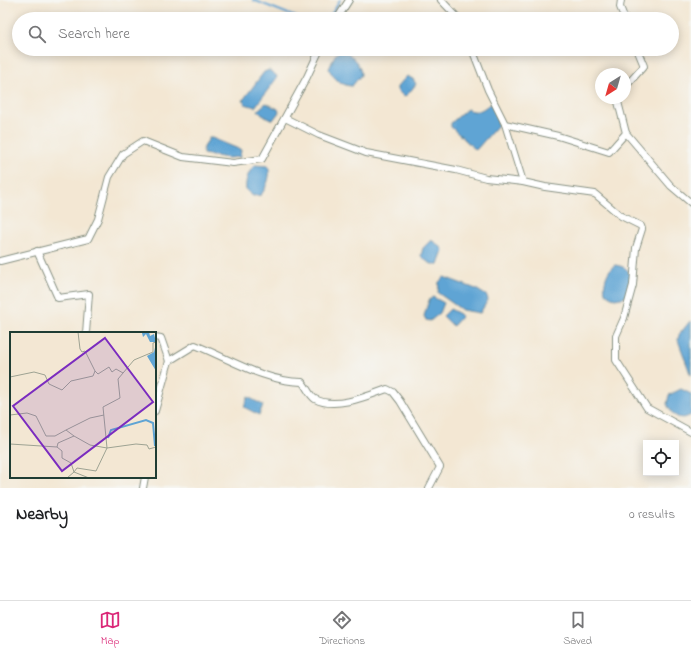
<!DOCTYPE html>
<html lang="en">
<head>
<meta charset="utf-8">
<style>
	:root { --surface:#fff; --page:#f6f6f6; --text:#202124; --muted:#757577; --line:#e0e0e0; --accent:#db2777 }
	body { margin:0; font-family:"Indie Flower",sans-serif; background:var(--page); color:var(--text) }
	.controls { position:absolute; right:12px; bottom:12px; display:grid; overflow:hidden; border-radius:0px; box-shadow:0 2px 10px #0003 }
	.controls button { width:36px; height:36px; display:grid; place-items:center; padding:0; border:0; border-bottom:1px solid var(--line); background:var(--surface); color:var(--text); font:20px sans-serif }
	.compass { position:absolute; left:595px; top:68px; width:36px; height:36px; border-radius:50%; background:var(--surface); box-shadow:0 2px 10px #0003; rotate:217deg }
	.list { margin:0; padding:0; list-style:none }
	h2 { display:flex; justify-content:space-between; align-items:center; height:52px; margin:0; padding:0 16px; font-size:17px }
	h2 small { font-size:13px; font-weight:400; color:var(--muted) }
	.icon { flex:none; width:22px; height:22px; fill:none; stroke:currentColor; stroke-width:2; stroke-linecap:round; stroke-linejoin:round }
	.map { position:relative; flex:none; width:691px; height:488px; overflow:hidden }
	.search { position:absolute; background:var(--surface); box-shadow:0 2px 10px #0003; left:12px; right:12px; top:12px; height:44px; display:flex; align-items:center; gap:10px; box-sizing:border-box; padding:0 14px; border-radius:22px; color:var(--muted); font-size:15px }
	.sheet { height:112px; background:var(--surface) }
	nav { display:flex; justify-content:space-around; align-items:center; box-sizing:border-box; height:56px; border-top:1px solid var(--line); background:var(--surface); font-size:11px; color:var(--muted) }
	nav a { display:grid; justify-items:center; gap:2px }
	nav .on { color:var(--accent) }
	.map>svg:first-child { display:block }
	.water { fill:#5fa4d4; stroke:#3f7084 }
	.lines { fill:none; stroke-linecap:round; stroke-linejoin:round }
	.stream { stroke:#5fa4d4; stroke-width:2 }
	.minor-casing { stroke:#899284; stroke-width:8 }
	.minor { stroke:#fff; stroke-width:6 }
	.inset-river { fill:none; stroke:#5fa4d4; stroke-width:2 }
	.inset-road { fill:none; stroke:#9ea393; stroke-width:1 }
	.view { fill:#7b2cbf; fill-opacity:0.15; stroke:#7b2cbf; stroke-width:2 }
	.inset-edge { fill:none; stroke:#1f3d34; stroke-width:2 }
</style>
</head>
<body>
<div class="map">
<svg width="691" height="488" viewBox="0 0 691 488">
	<rect width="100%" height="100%" fill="#f6f6f2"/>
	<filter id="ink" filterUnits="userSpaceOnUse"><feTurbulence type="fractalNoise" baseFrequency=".025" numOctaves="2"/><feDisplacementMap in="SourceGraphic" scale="8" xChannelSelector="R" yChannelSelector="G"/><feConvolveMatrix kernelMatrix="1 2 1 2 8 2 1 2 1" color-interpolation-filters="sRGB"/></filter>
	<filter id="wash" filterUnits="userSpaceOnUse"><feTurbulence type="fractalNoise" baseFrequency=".012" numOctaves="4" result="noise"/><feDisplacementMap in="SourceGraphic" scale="16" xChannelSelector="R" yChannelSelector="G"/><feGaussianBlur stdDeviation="0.9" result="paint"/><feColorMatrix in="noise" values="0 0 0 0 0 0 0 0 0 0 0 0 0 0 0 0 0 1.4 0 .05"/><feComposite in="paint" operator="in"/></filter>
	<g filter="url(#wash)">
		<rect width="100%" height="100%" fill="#f3e7d3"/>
		<g class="water">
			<path d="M 340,51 C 350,53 361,64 361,75 L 352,86 C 342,86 333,78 329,69 L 335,55 Z"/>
			<polygon points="269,70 277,76 276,79 255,107 245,104 243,100 264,72"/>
			<polygon points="407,76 413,79 416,84 409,93 404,97 397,90 397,87"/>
			<polygon points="266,103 278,109 279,112 273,120 262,115 258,110"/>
			<path d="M 491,103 L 497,115 L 498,125 L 476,150 L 451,127 L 451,123 L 467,109 C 478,114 482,110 491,103 Z"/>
			<polygon points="209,138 212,138 241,150 240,157 228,158 203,154 203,149"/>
			<path d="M 255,165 L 268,166 C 272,175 266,188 261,195 L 253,196 L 246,190 C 245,180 248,172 255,165 Z"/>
			<path d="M 431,240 L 440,246 L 443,250 L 438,264 C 431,266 425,260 421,256 L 423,248 Z"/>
			<path d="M 615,265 C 637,268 630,282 626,297 L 615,299 L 605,293 C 603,283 607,270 615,265 Z"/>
			<polygon points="444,277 476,289 487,296 488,300 480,313 462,310 438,293 439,282"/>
			<polygon points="433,297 444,303 440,313 430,321 426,320 424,316 429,300"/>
			<polygon points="450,309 460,314 461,317 453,326 443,316"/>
			<polygon points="690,321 691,322 691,376 678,340 679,335"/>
			<path d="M 681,389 L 691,394 L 691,415 C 679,422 672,415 667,404 L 669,395 Z"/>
			<polygon points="248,397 263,405 259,415 244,407"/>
		</g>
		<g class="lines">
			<g class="stream">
				<polyline points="253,0 301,19"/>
				<path d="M 319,19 C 332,18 334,10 340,0"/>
			</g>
		</g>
	</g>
	<g filter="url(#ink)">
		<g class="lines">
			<g class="minor-casing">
				<g id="minor">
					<polyline points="441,0 459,19"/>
					<polyline points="621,0 620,7 625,19"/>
					<polyline points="337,19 349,0"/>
					<polyline points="472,49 488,90 505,124 558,136 609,152 626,133 617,98"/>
					<polyline points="625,87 644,66 637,49"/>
					<polyline points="285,118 319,135 366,153 456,170 486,178 523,182"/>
					<polyline points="505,124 523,182 545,187 595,194 621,216 641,226 642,229 636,248 633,285 624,318 616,336 616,360 647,408 691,432"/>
					<polyline points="626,133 671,186 691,203"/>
					<polyline points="37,251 58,298 89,294 86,333"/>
					<polyline points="0,261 88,239 98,219 109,177 123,154 143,141 183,157 233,163 262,159 307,77 320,49"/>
					<polyline points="155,337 161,338 169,361 155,411"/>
					<path d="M 169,361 L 195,345 C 230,359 263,381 302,382 C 307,387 309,395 315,399 C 335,410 368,396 387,389 L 393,392 L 400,401 L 440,467 L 429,488"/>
					<polyline points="143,488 145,477"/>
				</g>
			</g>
			<use href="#minor" class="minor"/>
		</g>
	</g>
	<g transform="translate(10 332)">
		<rect width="146" height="146" fill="#f3e7d3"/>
		<path d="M 139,0 L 140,4 L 144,2 L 146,10 L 140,10 L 136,2 L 133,5 L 132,1 ZM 146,11 L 146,39 L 137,24 L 144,20 Z" fill="#5fa4d4"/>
		<path class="inset-river" d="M 98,106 L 101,98 L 136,88 L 143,91 L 145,114"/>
		<path class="inset-road" d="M 68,0 L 70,17 L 72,20 L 75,19 L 85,39 L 88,42 L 99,35 L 102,40 L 106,37 L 113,41M 146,10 L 143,11 L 143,20 L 124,28 L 108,47 L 110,66 L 93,75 L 97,116 L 80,113 L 64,104 L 48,111 L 47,115 L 52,119 L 52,126 L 61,131 L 64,140 L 67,136 L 86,139 L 97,116 L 126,112 L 137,113 L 139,117 L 146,115M 0,45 L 24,40 L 35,43 L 39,52 L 52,58 L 61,49 L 83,44 L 85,39M 0,83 L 17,81 L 26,84 L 36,104 L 45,104 L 56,98 L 64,104M 56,98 L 80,86 L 94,83M 0,112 L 47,115M 57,146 L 64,140 L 79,146"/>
		<path class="view" d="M 95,6 L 143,70 L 52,139 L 3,74 Z"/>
		<rect width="146" height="146" class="inset-edge"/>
	</g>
</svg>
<div class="controls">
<button><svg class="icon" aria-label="locate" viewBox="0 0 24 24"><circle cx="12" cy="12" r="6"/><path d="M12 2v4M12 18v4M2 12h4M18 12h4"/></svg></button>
</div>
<svg class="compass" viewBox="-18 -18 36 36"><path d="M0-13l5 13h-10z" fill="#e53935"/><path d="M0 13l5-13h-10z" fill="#757577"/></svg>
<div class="search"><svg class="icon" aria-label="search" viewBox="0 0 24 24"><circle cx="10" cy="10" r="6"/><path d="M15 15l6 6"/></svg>Search here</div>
</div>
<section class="sheet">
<h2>Nearby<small>0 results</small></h2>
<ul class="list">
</ul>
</section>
<nav>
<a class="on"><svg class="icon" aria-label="map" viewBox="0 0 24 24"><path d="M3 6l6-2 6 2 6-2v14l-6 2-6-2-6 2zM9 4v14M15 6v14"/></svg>Map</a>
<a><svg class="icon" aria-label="directions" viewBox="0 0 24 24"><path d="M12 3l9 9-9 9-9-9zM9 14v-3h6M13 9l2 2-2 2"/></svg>Directions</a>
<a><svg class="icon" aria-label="saved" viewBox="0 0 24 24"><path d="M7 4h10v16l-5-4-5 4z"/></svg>Saved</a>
</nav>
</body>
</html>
